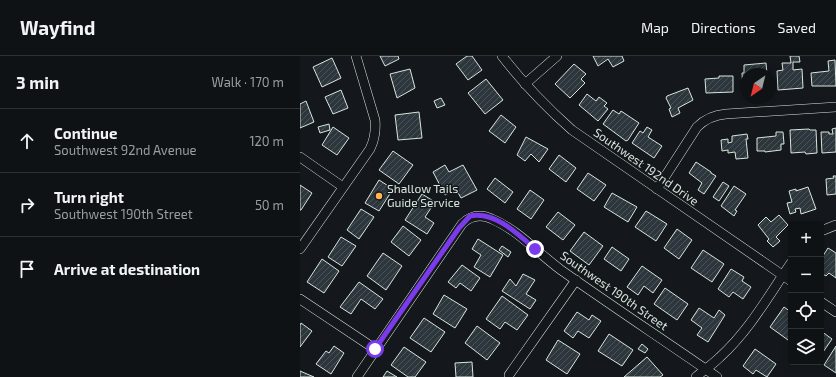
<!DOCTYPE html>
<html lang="en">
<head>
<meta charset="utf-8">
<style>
	:root { --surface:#0f1215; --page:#181b1e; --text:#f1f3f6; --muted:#9b9ea0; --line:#2f3234 }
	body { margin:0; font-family:"Exo 2",sans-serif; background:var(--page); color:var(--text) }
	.controls { position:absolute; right:12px; bottom:12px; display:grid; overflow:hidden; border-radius:4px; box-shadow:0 2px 6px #0003 }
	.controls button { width:36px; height:36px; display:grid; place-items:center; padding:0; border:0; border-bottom:1px solid var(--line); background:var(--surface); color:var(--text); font:20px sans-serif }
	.compass { position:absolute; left:440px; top:12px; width:36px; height:36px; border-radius:50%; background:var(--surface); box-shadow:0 2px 6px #0003; rotate:215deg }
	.stop { position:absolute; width:12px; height:12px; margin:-9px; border:3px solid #7c3aed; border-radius:50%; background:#fff }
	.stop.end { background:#7c3aed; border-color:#fff; box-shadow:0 1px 4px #0008 }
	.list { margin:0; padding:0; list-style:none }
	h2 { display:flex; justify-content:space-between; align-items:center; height:52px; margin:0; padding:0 16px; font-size:17px }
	h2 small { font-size:13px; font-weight:400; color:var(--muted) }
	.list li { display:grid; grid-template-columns:26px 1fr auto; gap:12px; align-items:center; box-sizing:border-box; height:64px; padding:0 16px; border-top:1px solid var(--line) }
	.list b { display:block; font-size:15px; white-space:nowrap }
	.list p { margin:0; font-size:13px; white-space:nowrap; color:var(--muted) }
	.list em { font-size:13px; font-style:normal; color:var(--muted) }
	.icon { flex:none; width:22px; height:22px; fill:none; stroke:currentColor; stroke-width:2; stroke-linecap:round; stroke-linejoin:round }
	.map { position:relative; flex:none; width:536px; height:321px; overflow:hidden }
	header { display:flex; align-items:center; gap:24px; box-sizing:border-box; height:56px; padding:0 20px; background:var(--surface); border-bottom:1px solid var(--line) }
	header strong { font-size:19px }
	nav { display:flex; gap:22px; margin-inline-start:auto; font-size:14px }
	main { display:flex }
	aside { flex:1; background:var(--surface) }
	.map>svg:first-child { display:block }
	.building { fill:url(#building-hatch); stroke:#d8e6dc }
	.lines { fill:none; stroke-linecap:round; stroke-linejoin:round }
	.minor-casing { stroke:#d8e6dc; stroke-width:10 }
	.minor { stroke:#14181c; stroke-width:9 }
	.route { stroke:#7c3aed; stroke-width:5 }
	.poi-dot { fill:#ffb74d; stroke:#14181c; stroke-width:1.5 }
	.labels { text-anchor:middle; stroke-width:3; stroke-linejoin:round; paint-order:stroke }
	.street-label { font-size:12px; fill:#d8e6dc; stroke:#14181c }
	.poi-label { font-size:12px; fill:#d8e6dc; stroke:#14181c; text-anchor:start }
</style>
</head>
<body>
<header>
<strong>Wayfind</strong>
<nav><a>Map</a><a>Directions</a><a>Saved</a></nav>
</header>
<main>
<aside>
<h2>3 min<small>Walk · 170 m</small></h2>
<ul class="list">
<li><svg class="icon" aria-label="ahead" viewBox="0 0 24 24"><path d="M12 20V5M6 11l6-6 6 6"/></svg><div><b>Continue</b><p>Southwest 92nd Avenue</p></div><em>120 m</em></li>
<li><svg class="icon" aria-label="right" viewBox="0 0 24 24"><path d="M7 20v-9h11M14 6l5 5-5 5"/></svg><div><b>Turn right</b><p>Southwest 190th Street</p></div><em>50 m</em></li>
<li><svg class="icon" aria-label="arrive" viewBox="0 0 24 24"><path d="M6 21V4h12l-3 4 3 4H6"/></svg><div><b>Arrive at destination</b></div></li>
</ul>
</aside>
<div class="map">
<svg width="536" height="321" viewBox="0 0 536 321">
	<defs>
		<pattern id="building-hatch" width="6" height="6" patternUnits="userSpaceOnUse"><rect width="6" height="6" fill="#2c363c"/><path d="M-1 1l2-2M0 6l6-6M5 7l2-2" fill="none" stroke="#4a5358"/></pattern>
	</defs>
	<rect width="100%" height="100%" fill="#14181c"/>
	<g class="building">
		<polygon points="80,0 98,0 99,3 85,10"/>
		<polygon points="167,0 172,0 182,14 168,24 156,8"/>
		<polygon points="293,0 322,0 324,5 313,11 308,3 298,10"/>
		<polygon points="490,0 499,0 500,6 493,6 493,14 502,13 503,32 478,34 477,15 483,14 482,7 491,7"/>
		<polygon points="32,2 41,22 22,31 13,11"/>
		<polygon points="535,4 536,30 512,30 511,17 529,15 528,5"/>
		<polygon points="466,7 467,18 446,18 446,36 443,36 442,17 444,17 444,9"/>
		<polygon points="274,8 286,18 281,23 285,27 270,42 255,28"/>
		<polygon points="110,13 115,32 97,42 90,18"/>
		<polygon points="419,20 433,20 433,36 406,37 405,23 419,22"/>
		<polygon points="186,23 203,44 185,58 168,37"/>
		<polygon points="388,32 393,44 378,52 380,57 372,61 369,53 371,52 366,42 367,40"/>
		<polygon points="41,34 48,52 33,58 25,41"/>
		<polygon points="287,38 296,45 299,41 307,47 304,50 308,53 298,65 279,49"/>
		<polygon points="141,42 145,49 137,52 134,45"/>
		<polygon points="6,45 14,66 0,72 0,48"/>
		<polygon points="313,54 319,58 321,55 339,67 328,84 326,85 303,68"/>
		<polygon points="119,56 122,82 98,84 95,59"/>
		<polygon points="201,59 216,71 205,87 189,75"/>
		<polygon points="29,68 30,74 20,77 18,71"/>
		<polygon points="33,71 49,82 37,99 22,89"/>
		<polygon points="347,71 352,74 348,81 362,90 354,102 332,87 340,75 343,77"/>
		<polygon points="536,72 536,96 522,97 521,76 529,76 529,78 533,78 532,73"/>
		<polygon points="509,73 510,74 516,74 517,97 506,98 505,96 491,97 490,74"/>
		<polygon points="476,76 483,76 484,88 481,88 481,94 465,96 465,95 457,95 457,82 476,80"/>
		<polygon points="447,78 448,83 446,83 448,102 436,103 435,96 428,97 428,94 422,95 421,84 428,83 428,87 432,86 432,80"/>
		<polygon points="226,81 248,93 239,106 231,98 225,105 217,99"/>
		<polygon points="93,95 113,109 99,128 79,114"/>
		<polygon points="259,99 276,112 266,126 249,113"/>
		<polygon points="396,106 411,116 411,117 416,120 404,138 398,134 402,127 389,117"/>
		<polygon points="145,109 149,116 163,109 177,134 161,142 156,133 145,139 133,116"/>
		<polygon points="288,117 306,129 294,145 277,133"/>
		<polygon points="533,120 536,120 536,138 527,139 526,123 534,122"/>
		<polygon points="195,122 213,136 205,147 187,133"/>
		<polygon points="79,124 93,133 79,155 65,147"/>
		<polygon points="423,126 429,130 419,145 413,141"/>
		<polygon points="0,129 12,137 1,154 0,154"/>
		<polygon points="434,130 446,138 435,154 437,155 434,160 421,150"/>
		<polygon points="508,131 516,153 501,158 500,152 495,153 496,156 490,158 487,147 492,146 489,135 496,133 496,135"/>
		<polygon points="230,134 244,144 231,163 217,153"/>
		<polygon points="312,137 337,151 328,166 304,151"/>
		<polygon points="122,138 135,146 125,161 134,167 127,178 105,164"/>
		<polygon points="61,153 74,161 59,183 47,174"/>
		<polygon points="346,155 367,168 356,185 335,171"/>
		<polygon points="258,156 275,169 263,184 246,171"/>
		<polygon points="479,159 488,169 476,181 480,185 473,191 467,185 469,183 458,169 466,161 471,166"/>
		<polygon points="103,170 121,184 109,200 91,186"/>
		<polygon points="377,173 392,184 379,203 364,192"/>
		<polygon points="284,176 303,190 289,209 270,195"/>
		<polygon points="41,181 56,190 42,210 28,201"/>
		<polygon points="178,183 203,199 190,221 174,211 181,199 172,193"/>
		<polygon points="202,190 211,196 208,201 199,194"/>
		<polygon points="312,191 329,203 321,215 304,203"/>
		<polygon points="528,192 536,197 536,222 529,217 526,220 521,217 521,203"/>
		<polygon points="403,194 424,208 412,226 391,212"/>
		<polygon points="83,197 102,210 86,234 67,220"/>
		<polygon points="22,203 39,215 24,237 7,226"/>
		<polygon points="162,209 180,222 171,235 160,227 156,232 148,226"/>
		<polygon points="342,210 362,224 353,237 344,230 338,239 327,231"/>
		<polygon points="431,213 444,221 442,225 451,231 443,243 433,236 429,241 418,233"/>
		<polygon points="223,218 235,224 226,238 236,244 230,253 202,235 210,223 216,230"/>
		<polygon points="59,226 83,243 75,253 61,243 51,258 40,251"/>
		<polygon points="365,232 388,248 377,264 354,248"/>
		<polygon points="144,239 167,253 155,272 133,258"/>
		<polygon points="202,240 228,259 217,274 205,266 200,273 186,263"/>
		<polygon points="484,251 491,256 491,279 488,284 470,271"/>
		<polygon points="399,252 414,262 419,254 425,259 408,286 397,279 402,272 391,264"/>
		<polygon points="277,256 289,264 292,259 301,265 289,282 278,275 273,282 264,275"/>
		<polygon points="124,262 145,276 131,296 110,282"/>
		<polygon points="1,267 12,275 0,291 0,269"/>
		<polygon points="177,270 200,287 187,304 165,287"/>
		<polygon points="521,275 532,283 521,299"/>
		<polygon points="309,278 333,294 322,310 298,295"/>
		<polygon points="258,284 280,298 267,318 246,304"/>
		<polygon points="342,288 348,293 345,297 338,293"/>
		<polygon points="34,290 44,297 31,318 16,308 26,295 29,297"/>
		<polygon points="536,290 536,317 524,309"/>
		<polygon points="104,291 126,306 115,321 108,321 91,309"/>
		<polygon points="455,293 476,308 467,321 456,314 453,318 443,310"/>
		<polygon points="347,301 363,319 360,321 324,321"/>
		<polygon points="172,306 173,321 156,321 155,307"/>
		<polygon points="0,315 14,321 0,321"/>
		<polygon points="87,315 97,321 83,321"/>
	</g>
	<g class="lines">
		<g class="minor-casing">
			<g id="minor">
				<path d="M 202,0 C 223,27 246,51 272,74 L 491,225"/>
				<polyline points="225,28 257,0"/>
				<polyline points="0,101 43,131"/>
				<path d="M 357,133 L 397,71 C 405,63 414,59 426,58 L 536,51"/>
				<polyline points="521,175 536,169"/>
				<path d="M 0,193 L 70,93 C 75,83 76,75 75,64 L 56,0"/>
				<polyline points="0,243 75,293"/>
				<polyline points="521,246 536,256"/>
				<polyline points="209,319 276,224"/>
				<path d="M 57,321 L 162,168 C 171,159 181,158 192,163 C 218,174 238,197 261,214 C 312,250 365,285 417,321"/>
				<path d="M 396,321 C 404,314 413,308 420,301 C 449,275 469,239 491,207"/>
			</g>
		</g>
		<use href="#minor" class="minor"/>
	</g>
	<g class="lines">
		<path class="route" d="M 75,293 L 159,172 L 170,160 C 195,155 218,178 235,193"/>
	</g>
	<circle class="poi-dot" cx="79" cy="140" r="4"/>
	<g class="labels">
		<g class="street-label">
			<text transform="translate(346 111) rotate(35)" y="4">Southwest 192nd Drive</text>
			<text transform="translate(314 235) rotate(35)" y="4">Southwest 190th Street</text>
		</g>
		<g class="poi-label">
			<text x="87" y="137">Shallow Tails<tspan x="87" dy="14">Guide Service</tspan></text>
		</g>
	</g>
</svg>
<div class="controls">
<button>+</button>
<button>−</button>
<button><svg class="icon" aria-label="locate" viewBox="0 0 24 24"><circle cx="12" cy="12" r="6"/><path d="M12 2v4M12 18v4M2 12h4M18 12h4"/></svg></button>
<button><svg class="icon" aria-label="layers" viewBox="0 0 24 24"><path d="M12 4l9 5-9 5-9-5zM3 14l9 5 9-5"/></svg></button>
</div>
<svg class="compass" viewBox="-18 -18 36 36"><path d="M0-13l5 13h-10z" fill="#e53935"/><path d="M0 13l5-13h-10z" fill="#9b9ea0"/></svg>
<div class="stop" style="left:75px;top:293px"></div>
<div class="stop end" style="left:235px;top:193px"></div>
</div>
</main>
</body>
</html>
